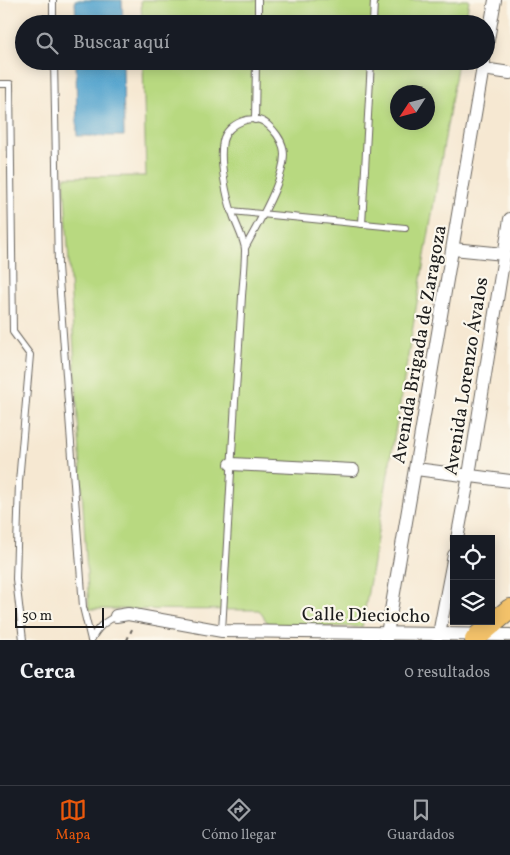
<!DOCTYPE html>
<html lang="es">
<head>
<meta charset="utf-8">
<style>
	:root { --surface:#171b24; --page:#242831; --text:#f1f3f6; --muted:#9ea1a6; --line:#363941; --accent:#ea580c }
	body { margin:0; font-family:Vollkorn,serif; background:var(--page); color:var(--text) }
	.controls { position:absolute; right:15px; bottom:15px; display:grid; overflow:hidden; border-radius:0px; box-shadow:0 2px 12px #0003 }
	.controls button { width:45px; height:45px; display:grid; place-items:center; padding:0; border:0; border-bottom:1px solid var(--line); background:var(--surface); color:var(--text); font:25px sans-serif }
	.compass { position:absolute; left:390px; top:85px; width:45px; height:45px; border-radius:50%; background:var(--surface); box-shadow:0 2px 12px #0003; rotate:234deg }
	.scale { position:absolute; left:15px; bottom:12px; width:89px; box-sizing:border-box; padding-left:5px; border:2px solid #1c1c1c; border-top:0; font-size:14px; line-height:18px; white-space:nowrap; color:#1c1c1c; -webkit-text-stroke:4px #fbf7ec; paint-order:stroke }
	.list { margin:0; padding:0; list-style:none }
	h2 { display:flex; justify-content:space-between; align-items:center; height:65px; margin:0; padding:0 20px; font-size:21px }
	h2 small { font-size:16px; font-weight:400; color:var(--muted) }
	.icon { flex:none; width:28px; height:28px; fill:none; stroke:currentColor; stroke-width:2; stroke-linecap:round; stroke-linejoin:round }
	.map { position:relative; flex:none; width:510px; height:640px; overflow:hidden }
	.search { position:absolute; background:var(--surface); box-shadow:0 2px 12px #0003; left:15px; right:15px; top:15px; height:55px; display:flex; align-items:center; gap:12px; box-sizing:border-box; padding:0 18px; border-radius:28px; color:var(--muted); font-size:19px }
	.sheet { height:145px; background:var(--surface) }
	nav { display:flex; justify-content:space-around; align-items:center; box-sizing:border-box; height:70px; border-top:1px solid var(--line); background:var(--surface); font-size:14px; color:var(--muted) }
	nav a { display:grid; justify-items:center; gap:2px }
	nav .on { color:var(--accent) }
	.map>svg:first-child { display:block }
	.green { fill:#b8d980; stroke:#6a7a4e; fill-rule:evenodd }
	.water { fill:#54a4ce; stroke:#386075 }
	.lines { fill:none; stroke-linecap:round; stroke-linejoin:round }
	.service-casing { stroke:#68635c; stroke-width:8 }
	.minor-casing { stroke:#68635c; stroke-width:14 }
	.primary-casing { stroke:#68635c; stroke-width:22 }
	.path { stroke:#68635c; stroke-width:2; stroke-dasharray:4 4; stroke-linecap:butt }
	.service { stroke:#fff; stroke-width:6 }
	.minor { stroke:#fff; stroke-width:12 }
	.primary { stroke:#f3c26a; stroke-width:20 }
	.labels { text-anchor:middle; stroke-width:4.5; stroke-linejoin:round; paint-order:stroke }
	.street-label { font-size:19px; fill:#1c1c1c; stroke:#fbf7ec }
</style>
</head>
<body>
<div class="map">
<svg width="510" height="640" viewBox="0 0 510 640">
	<rect width="100%" height="100%" fill="#fbf7ec"/>
	<filter id="ink" filterUnits="userSpaceOnUse"><feTurbulence type="fractalNoise" baseFrequency=".02" numOctaves="2"/><feDisplacementMap in="SourceGraphic" scale="10" xChannelSelector="R" yChannelSelector="G"/><feConvolveMatrix kernelMatrix="1 2 1 2 8 2 1 2 1" color-interpolation-filters="sRGB"/></filter>
	<filter id="wash" filterUnits="userSpaceOnUse"><feTurbulence type="fractalNoise" baseFrequency=".0096" numOctaves="4" result="noise"/><feDisplacementMap in="SourceGraphic" scale="20" xChannelSelector="R" yChannelSelector="G"/><feGaussianBlur stdDeviation="1.12" result="paint"/><feColorMatrix in="noise" values="0 0 0 0 0 0 0 0 0 0 0 0 0 0 0 0 0 1.4 0 .05"/><feComposite in="paint" operator="in"/></filter>
	<g filter="url(#wash)">
		<rect width="100%" height="100%" fill="#f6e8d2"/>
		<g class="green">
			<polygon points="141,0 469,0 465,24 142,24"/>
			<path d="M 143,61 L 458,61 L 362,627 L 269,625 L 259,610 L 89,609 L 64,177 L 146,176 ZM 398,92 L 428,92 L 428,122 L 398,122 Z"/>
		</g>
		<g class="water">
			<polygon points="75,0 122,0 123,24 76,24"/>
			<polygon points="76,61 123,61 124,136 77,136"/>
		</g>
	</g>
	<g filter="url(#ink)">
		<g class="lines">
			<g class="service-casing">
				<g id="service">
					<polyline points="53,0 53,24"/>
					<polyline points="258,24 258,0"/>
					<polyline points="373,24 374,0"/>
					<polyline points="54,61 58,266 83,607 91,640"/>
					<polyline points="0,84 10,84 13,332 30,355 19,482 16,579 23,640"/>
					<polyline points="255,120 256,61"/>
					<polyline points="231,211 405,228"/>
					<polyline points="362,224 371,61"/>
					<path d="M 222,631 C 226,554 230,477 235,401 C 238,366 240,331 242,296 C 243,281 245,265 245,250 C 245,241 236,225 233,215 C 226,196 219,160 223,141 C 227,123 254,112 268,125 C 274,130 281,139 283,147 C 290,172 257,225 245,248"/>
					<path d="M 91,640 C 98,627 103,623 116,616"/>
				</g>
			</g>
			<g class="minor-casing">
				<g id="minor">
					<polyline points="486,51 495,0"/>
					<polyline points="483,69 510,73"/>
					<polyline points="453,249 504,254"/>
					<polyline points="231,464 353,470"/>
					<polyline points="416,469 510,481"/>
					<polyline points="457,539 469,475 510,219"/>
					<polyline points="116,616 128,614 222,631 510,635"/>
					<polyline points="439,634 454,555"/>
					<polyline points="386,640 484,61"/>
				</g>
			</g>
			<g class="primary-casing">
				<polyline id="primary" points="475,640 479,635 510,609"/>
			</g>
			<polyline class="path" points="127,640 133,627"/>
			<use href="#service" class="service"/>
			<use href="#minor" class="minor"/>
			<use href="#primary" class="primary"/>
		</g>
	</g>
	<g class="labels">
		<g class="street-label">
			<text transform="translate(418 344) rotate(-80)" y="7">Avenida Brigada de Zaragoza</text>
			<text transform="translate(465 376) rotate(-81)" y="7">Avenida Lorenzo Ávalos</text>
			<text transform="translate(366 614) rotate(1)" y="7">Calle Dieciocho</text>
		</g>
	</g>
</svg>
<div class="controls">
<button><svg class="icon" aria-label="locate" viewBox="0 0 24 24"><circle cx="12" cy="12" r="6"/><path d="M12 2v4M12 18v4M2 12h4M18 12h4"/></svg></button>
<button><svg class="icon" aria-label="layers" viewBox="0 0 24 24"><path d="M12 4l9 5-9 5-9-5zM3 14l9 5 9-5"/></svg></button>
</div>
<svg class="compass" viewBox="-18 -18 36 36"><path d="M0-13l5 13h-10z" fill="#e53935"/><path d="M0 13l5-13h-10z" fill="#9ea1a6"/></svg>
<div class="scale">50 m</div>
<div class="search"><svg class="icon" aria-label="search" viewBox="0 0 24 24"><circle cx="10" cy="10" r="6"/><path d="M15 15l6 6"/></svg>Buscar aquí</div>
</div>
<section class="sheet">
<h2>Cerca<small>0 resultados</small></h2>
<ul class="list">
</ul>
</section>
<nav>
<a class="on"><svg class="icon" aria-label="map" viewBox="0 0 24 24"><path d="M3 6l6-2 6 2 6-2v14l-6 2-6-2-6 2zM9 4v14M15 6v14"/></svg>Mapa</a>
<a><svg class="icon" aria-label="directions" viewBox="0 0 24 24"><path d="M12 3l9 9-9 9-9-9zM9 14v-3h6M13 9l2 2-2 2"/></svg>Cómo llegar</a>
<a><svg class="icon" aria-label="saved" viewBox="0 0 24 24"><path d="M7 4h10v16l-5-4-5 4z"/></svg>Guardados</a>
</nav>
</body>
</html>
